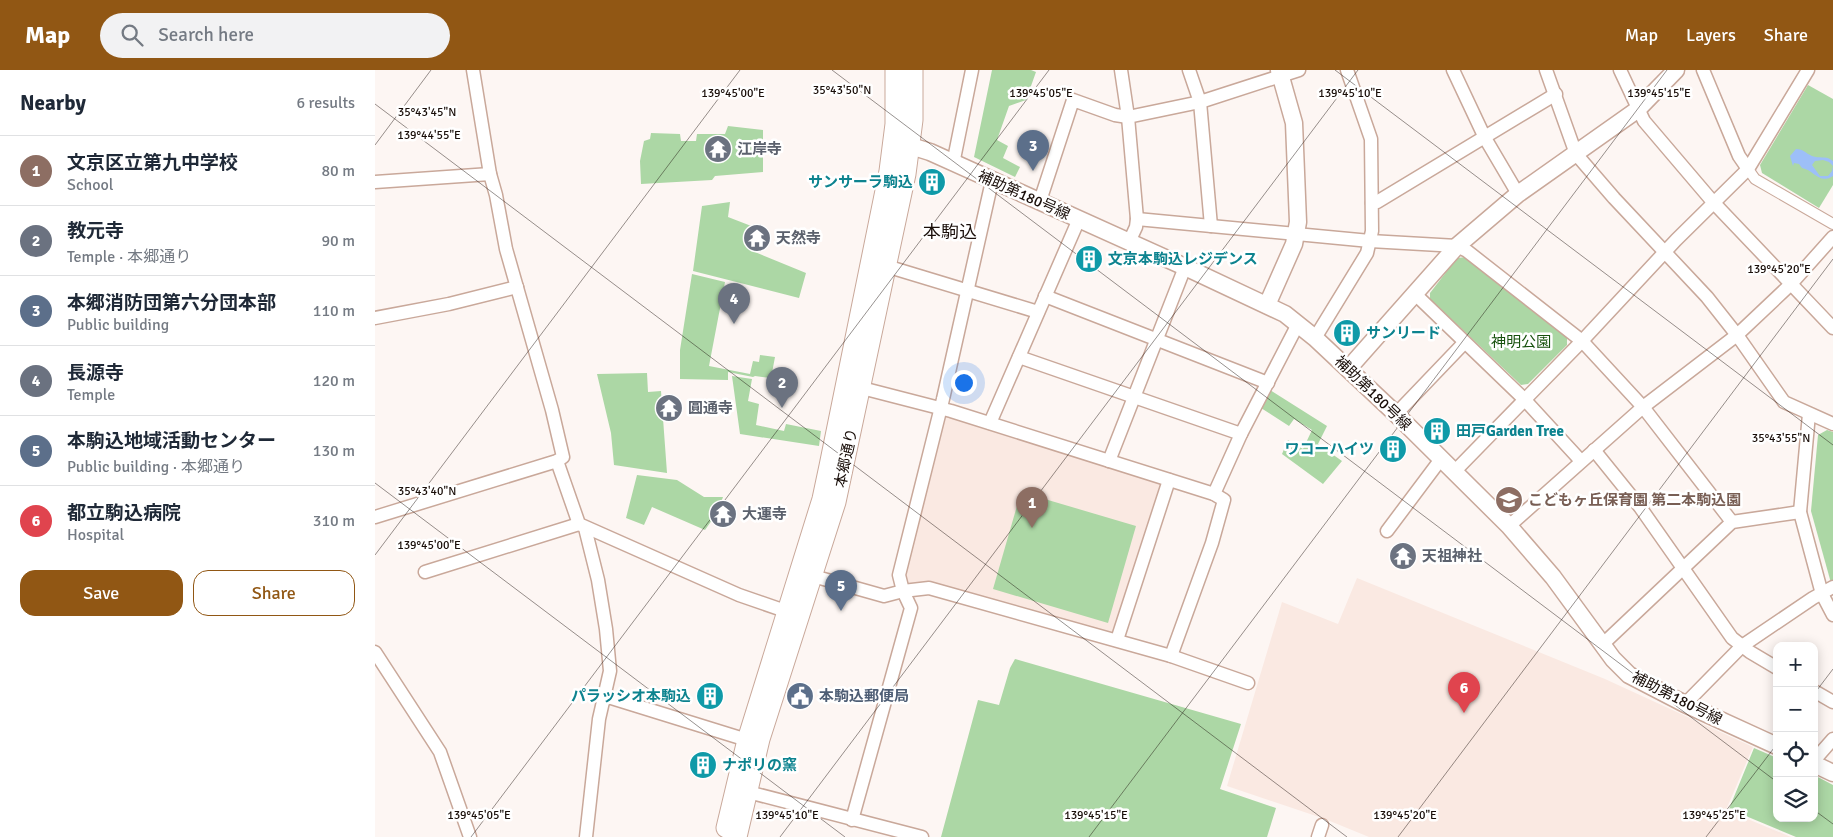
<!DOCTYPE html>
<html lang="en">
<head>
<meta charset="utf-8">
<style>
	:root { --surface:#fff; --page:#f2f2f3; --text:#1f2937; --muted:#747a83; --line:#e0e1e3; --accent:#915714 }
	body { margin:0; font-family:Signika,"Noto Sans JP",sans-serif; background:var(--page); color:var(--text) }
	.controls { position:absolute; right:15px; bottom:15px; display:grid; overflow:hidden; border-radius:10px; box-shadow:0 2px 12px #0003 }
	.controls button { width:45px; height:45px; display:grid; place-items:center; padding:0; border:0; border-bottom:1px solid var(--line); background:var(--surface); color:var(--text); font:25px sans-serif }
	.you { position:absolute; left:588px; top:312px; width:18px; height:18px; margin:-12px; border:4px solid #fff; border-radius:50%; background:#1a73e8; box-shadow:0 0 0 8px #1a73e833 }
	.badge { display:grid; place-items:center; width:32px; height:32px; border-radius:50%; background:var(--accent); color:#fff; font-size:16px; font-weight:700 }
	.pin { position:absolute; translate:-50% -41px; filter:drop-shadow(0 1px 2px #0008) }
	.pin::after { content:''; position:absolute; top:26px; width:18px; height:15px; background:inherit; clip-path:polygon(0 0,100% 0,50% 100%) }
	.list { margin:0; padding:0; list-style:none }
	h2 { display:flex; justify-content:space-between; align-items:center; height:65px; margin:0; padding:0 20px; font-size:21px }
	h2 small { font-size:16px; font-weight:400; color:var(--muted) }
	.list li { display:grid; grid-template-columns:32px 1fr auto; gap:15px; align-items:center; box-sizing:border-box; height:70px; padding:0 20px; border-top:1px solid var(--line) }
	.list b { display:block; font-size:19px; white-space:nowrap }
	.list p { margin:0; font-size:16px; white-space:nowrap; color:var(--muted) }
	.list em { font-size:16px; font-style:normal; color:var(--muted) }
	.actions { display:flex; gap:10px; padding:15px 20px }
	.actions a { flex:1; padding:11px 0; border:1px solid var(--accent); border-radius:15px; text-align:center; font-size:18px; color:var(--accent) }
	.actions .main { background:var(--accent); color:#fff }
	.icon { flex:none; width:28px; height:28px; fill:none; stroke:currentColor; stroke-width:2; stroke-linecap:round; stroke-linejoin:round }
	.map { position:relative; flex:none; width:1458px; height:767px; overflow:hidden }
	header { display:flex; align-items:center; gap:30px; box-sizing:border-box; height:70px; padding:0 25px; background:var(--accent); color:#fff }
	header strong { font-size:24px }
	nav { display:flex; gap:28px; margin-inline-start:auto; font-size:18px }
	.search { width:350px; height:45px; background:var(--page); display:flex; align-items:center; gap:12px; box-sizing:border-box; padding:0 18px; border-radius:28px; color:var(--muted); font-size:19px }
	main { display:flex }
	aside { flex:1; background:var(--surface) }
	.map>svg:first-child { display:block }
	.built { fill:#fae9e2 }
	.green { fill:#acd7a5 }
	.water { fill:#9dbff8; fill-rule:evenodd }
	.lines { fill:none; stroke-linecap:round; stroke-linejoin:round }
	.pedestrian-casing { stroke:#c9a89a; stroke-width:12 }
	.minor-casing { stroke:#c9a89a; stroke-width:15 }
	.tertiary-casing { stroke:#c9a89a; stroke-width:19 }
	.secondary-casing { stroke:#c9a89a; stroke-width:21 }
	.pedestrian { stroke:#fff; stroke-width:10 }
	.minor { stroke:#fff; stroke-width:12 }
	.tertiary { stroke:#fff; stroke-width:16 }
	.secondary { stroke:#fff; stroke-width:19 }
	.ticks { fill:none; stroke:#190e09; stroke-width:1; stroke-opacity:0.45 }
	.labels { text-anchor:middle; stroke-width:5; stroke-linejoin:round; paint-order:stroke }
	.worship-label { font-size:15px; font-weight:bold; fill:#5b616d; stroke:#fff; text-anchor:start }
	.culture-label { font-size:15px; font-weight:bold; fill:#0d838f; stroke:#fff; text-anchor:start }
	.street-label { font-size:15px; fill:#190e09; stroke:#fff }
	.park-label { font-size:15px; fill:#17510d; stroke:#fff }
	.education-label { font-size:15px; font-weight:bold; fill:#785e54; stroke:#fff; text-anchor:start }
	.service-label { font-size:15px; font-weight:bold; fill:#4e5e75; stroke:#fff; text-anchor:start }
	.quarter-label { font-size:18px; fill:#190e09; stroke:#fff }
	.ticks-label { font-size:12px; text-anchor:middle; fill:#190e09; stroke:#fff; stroke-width:5; stroke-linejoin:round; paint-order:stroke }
</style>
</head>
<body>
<header>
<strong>Map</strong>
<div class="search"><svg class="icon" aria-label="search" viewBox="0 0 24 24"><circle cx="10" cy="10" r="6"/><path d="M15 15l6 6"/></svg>Search here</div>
<nav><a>Map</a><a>Layers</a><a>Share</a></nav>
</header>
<main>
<aside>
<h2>Nearby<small>6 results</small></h2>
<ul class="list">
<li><span class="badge" style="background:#8d6e63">1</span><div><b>文京区立第九中学校</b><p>School</p></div><em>80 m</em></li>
<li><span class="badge" style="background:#6b7280">2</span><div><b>教元寺</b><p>Temple · 本郷通り</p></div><em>90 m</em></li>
<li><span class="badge" style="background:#5c6f8a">3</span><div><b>本郷消防団第六分団本部</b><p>Public building</p></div><em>110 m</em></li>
<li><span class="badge" style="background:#6b7280">4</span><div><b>長源寺</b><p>Temple</p></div><em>120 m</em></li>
<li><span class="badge" style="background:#5c6f8a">5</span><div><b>本駒込地域活動センター</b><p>Public building · 本郷通り</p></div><em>130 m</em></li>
<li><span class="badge" style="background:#e0444e">6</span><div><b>都立駒込病院</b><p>Hospital</p></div><em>310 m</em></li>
</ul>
<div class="actions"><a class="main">Save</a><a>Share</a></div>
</aside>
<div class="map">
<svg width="1458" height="767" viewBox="0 0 1458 767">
	<rect width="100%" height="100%" fill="#fdf6f3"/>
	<g class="built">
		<polygon points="570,344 789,412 739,564 532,516 529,503"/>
		<polygon points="982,508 1230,609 1378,677 1351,740 1416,767 994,767 950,749 852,716 907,532 963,554"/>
	</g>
	<g class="green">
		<polygon points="617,0 656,0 661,2 651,30 634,36 622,70 633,76 628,88 645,97 640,107 599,87"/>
		<polygon points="1433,15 1458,29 1458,115 1444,138 1387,103 1385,95"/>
		<polygon points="353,56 388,60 388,102 340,106 337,110 266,114 265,91 269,71 275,69 276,63 305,64 306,71 321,71 322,64 350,64"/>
		<polygon points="355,132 353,147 384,159 375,180 431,203 424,228 318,201 327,136"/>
		<polygon points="1091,187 1192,267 1192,275 1153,314 1146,315 1055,229 1055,223 1082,188"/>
		<polygon points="317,204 350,212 334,296 375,304 378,291 384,292 385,285 400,287 396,308 380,306 378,307 353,302 353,310 305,309 305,280"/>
		<polygon points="272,303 273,322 286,321 292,403 239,395 236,363 222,304"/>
		<polygon points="357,306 377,309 373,331 384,334 381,355 409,361 411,354 446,361 444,376 365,364"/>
		<polygon points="895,320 952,356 943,374 967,391 948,414 907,384 913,370 928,379 937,360 919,349 914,356 886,338"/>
		<polygon points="1452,360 1458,362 1458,511 1456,513 1436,441 1443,365"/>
		<polygon points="262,405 302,410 329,427 348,427 342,443 330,460 277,437 269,455 251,448"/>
		<polygon points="646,422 761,456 733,553 618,519"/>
		<polygon points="640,589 866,654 845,719 901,738 892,767 566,767 603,630 624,635 635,598"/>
		<polygon points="1379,678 1402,688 1402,748 1439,748 1439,705 1458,715 1458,767 1421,767 1354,739"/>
	</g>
	<path class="water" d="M 1421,79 C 1429,79 1430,83 1437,86 C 1444,89 1451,85 1458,91 L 1458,106 C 1444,115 1439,100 1427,98 L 1424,94 L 1419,93 L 1418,96 L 1415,86 ZM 1448,90 L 1454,92 L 1458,96 L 1457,101 L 1453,106 L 1445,106 L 1437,95 L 1440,91 Z"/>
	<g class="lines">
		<g class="pedestrian-casing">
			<polyline id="pedestrian" points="1373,99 1380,109 1458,154"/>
		</g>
		<g class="minor-casing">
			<g id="minor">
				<polyline points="746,0 753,47 762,149 761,157 754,172"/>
				<polyline points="814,0 825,32 836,156"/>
				<polyline points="1078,0 1110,68 1143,124"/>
				<polyline points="1171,0 1201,84 1239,128 1332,227 1362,265 1409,332 1458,354"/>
				<polyline points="1245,0 1269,51 1338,132 1458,258"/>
				<polyline points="1328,0 1364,86 1373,99"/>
				<polyline points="578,94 597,0"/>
				<polyline points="0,112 115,104"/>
				<polyline points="665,131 698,30 740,45 753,47 825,32 924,0"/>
				<polyline points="997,133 1002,132 1181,24"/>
				<polyline points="762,149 995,171 1082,176 1092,181 1207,271 1268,337 1357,452"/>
				<polyline points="511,196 663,242"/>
				<polyline points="1039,223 1149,329 1206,391"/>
				<polyline points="670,226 893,313"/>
				<polyline points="0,248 74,234 142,217"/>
				<polyline points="940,268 992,183 997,161 996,69 972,0"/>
				<polyline points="644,287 866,364"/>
				<polyline points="479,316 576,341 839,424 849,430 837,473 796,586"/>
				<polyline points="1021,344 1089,273"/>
				<polyline points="1434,344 1425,442 1447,524 1458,545"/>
				<polyline points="615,353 704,149"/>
				<polyline points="1219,380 1265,437 1357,568 1375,582 1402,598"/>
				<polyline points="182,391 204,454 364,525 419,544"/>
				<polyline points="734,391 810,197"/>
				<polyline points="1079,402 1207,271 1301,170 1373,99 1433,0"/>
				<polyline points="839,424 866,364 923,254"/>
				<polyline points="0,447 182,391 188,387 177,340 131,179 121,125 115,104 98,0"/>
				<polyline points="1134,456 1268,337 1362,265 1416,214 1458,167"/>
				<polyline points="210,458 223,510 231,559 235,601 224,649 211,767"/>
				<polyline points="1012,461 1066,389"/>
				<polyline points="50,502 204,454"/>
				<polyline points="438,506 509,526 528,521 554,518 796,586 873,613"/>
				<polyline points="742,570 794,410"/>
				<polyline points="1228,574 1357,452 1425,442"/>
				<polyline points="0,582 65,682 95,767"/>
				<polyline points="1439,621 1458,632"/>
				<polyline points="230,626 372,670"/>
				<polyline points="1310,634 1367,576 1438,528 1458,517"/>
				<polyline points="1439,693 1443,686 1458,669"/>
				<polyline points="373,722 547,767"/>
				<polyline points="477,750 536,538 528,521 524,505 568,329 617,111"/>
				<polyline points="943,767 947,755"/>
			</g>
		</g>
		<g class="tertiary-casing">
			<g id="tertiary">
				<polyline points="523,72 555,82 810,197 910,244 940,268 1021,344 1134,456 1178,507 1238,589 1254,605 1310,634 1402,676"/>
				<polyline points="892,235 919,174 923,152 919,53 904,0"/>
				<polyline points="973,299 1082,176 1143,124 1262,40 1301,0"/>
				<polyline points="1439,694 1458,703"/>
			</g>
		</g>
		<g class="secondary-casing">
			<g id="secondary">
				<polyline points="351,758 372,670 447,429 454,396 514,101 520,54 520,0"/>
				<polyline points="362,767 385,669 461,432 531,104 538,50 538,0"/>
			</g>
		</g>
		<use href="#pedestrian" class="pedestrian"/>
		<use href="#minor" class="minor"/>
		<use href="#tertiary" class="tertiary"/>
		<use href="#secondary" class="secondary"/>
	</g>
	<path class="ticks" d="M 457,0 L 1402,712M 960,0 L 1458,375M 0,34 L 972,767M 0,75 L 56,0M 0,413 L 470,767M 0,485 L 365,0M 1439,624 L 1458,599M 1439,740 L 1458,754M 96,767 L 674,0M 405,767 L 983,0M 714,767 L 1292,0M 1023,767 L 1458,189M 1331,767 L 1402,674"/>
	<defs>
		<g id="temple-disc" transform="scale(1.4375)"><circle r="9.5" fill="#6b7280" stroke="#fff"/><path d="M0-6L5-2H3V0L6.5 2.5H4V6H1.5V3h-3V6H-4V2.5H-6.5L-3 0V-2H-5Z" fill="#fff"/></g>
		<g id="building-disc" transform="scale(1.4375)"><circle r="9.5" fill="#0f9aa8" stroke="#fff"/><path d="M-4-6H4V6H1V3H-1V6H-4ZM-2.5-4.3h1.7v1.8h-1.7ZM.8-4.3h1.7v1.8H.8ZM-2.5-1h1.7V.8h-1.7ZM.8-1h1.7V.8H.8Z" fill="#fff"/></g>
		<g id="school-disc" transform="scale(1.4375)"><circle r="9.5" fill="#8d6e63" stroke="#fff"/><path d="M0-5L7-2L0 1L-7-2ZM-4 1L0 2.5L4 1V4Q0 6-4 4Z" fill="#fff"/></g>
		<g id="civic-disc" transform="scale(1.4375)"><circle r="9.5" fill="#5c6f8a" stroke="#fff"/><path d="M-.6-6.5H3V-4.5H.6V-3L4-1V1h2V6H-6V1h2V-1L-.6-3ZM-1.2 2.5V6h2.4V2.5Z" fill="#fff"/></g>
	</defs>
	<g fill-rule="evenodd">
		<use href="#temple-disc" x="343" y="79"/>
		<use href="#building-disc" x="557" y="112"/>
		<use href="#temple-disc" x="382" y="168"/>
		<use href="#building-disc" x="714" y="189"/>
		<use href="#building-disc" x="972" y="263"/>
		<use href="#temple-disc" x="294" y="338"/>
		<use href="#building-disc" x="1062" y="361"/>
		<use href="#building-disc" x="1018" y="379"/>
		<use href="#school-disc" x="1134" y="430"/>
		<use href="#temple-disc" x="348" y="444"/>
		<use href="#temple-disc" x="1028" y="486"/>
		<use href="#building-disc" x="335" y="626"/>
		<use href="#civic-disc" x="425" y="626"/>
		<use href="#building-disc" x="328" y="695"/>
	</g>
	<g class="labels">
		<g class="worship-label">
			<text x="362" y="84">江岸寺</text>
			<text x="401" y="173">天然寺</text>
			<text x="313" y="343">圓通寺</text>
			<text x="367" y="449">大運寺</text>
			<text x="1047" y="491">天祖神社</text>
		</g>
		<g class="culture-label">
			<text x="538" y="117" text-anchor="end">サンサーラ駒込</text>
			<text x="733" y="194">文京本駒込レジデンス</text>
			<text x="991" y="268">サンリード</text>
			<text x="1081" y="366">田戸Garden Tree</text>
			<text x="999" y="384" text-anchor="end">ワコーハイツ</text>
			<text x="316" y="631" text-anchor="end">パラッシオ本駒込</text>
			<text x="347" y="700">ナポリの窯</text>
		</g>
		<g class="street-label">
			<text transform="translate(649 125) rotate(24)" y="5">補助第180号線</text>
			<text transform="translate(998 323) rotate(44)" y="5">補助第180号線</text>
			<text transform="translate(471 388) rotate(-78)" y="5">本郷通り</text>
			<text transform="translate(1302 628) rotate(27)" y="5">補助第180号線</text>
		</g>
		<g class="park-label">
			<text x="1146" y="277">神明公園</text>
		</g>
		<g class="education-label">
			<text x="1153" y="435">こどもヶ丘保育園 第二本駒込園</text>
		</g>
		<g class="service-label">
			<text x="444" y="631">本駒込郵便局</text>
		</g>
		<g class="quarter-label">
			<text x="575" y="168">本駒込</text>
		</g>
	</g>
	<g class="ticks-label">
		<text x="467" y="24">35°43'50"N</text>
		<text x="358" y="27">139°45'00"E</text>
		<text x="666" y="27">139°45'05"E</text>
		<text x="975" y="27">139°45'10"E</text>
		<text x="1284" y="27">139°45'15"E</text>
		<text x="52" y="46">35°43'45"N</text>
		<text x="54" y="69">139°44'55"E</text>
		<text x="1404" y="203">139°45'20"E</text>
		<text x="1406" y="372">35°43'55"N</text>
		<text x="52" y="425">35°43'40"N</text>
		<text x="54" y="479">139°45'00"E</text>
		<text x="104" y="749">139°45'05"E</text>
		<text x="412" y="749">139°45'10"E</text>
		<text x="721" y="749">139°45'15"E</text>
		<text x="1030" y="749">139°45'20"E</text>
		<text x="1339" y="749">139°45'25"E</text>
	</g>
</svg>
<div class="controls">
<button>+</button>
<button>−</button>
<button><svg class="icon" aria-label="locate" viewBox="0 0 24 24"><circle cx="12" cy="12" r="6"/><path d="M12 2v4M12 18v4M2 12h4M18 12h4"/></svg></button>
<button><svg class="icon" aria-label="layers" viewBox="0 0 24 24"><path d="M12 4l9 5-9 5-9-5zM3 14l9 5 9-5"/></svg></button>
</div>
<div class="you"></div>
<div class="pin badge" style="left:657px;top:458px;background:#8d6e63">1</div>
<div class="pin badge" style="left:407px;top:338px;background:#6b7280">2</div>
<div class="pin badge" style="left:658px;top:101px;background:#5c6f8a">3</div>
<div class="pin badge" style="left:359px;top:254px;background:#6b7280">4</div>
<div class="pin badge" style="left:466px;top:541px;background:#5c6f8a">5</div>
<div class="pin badge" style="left:1089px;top:643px;background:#e0444e">6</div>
</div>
</main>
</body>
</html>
